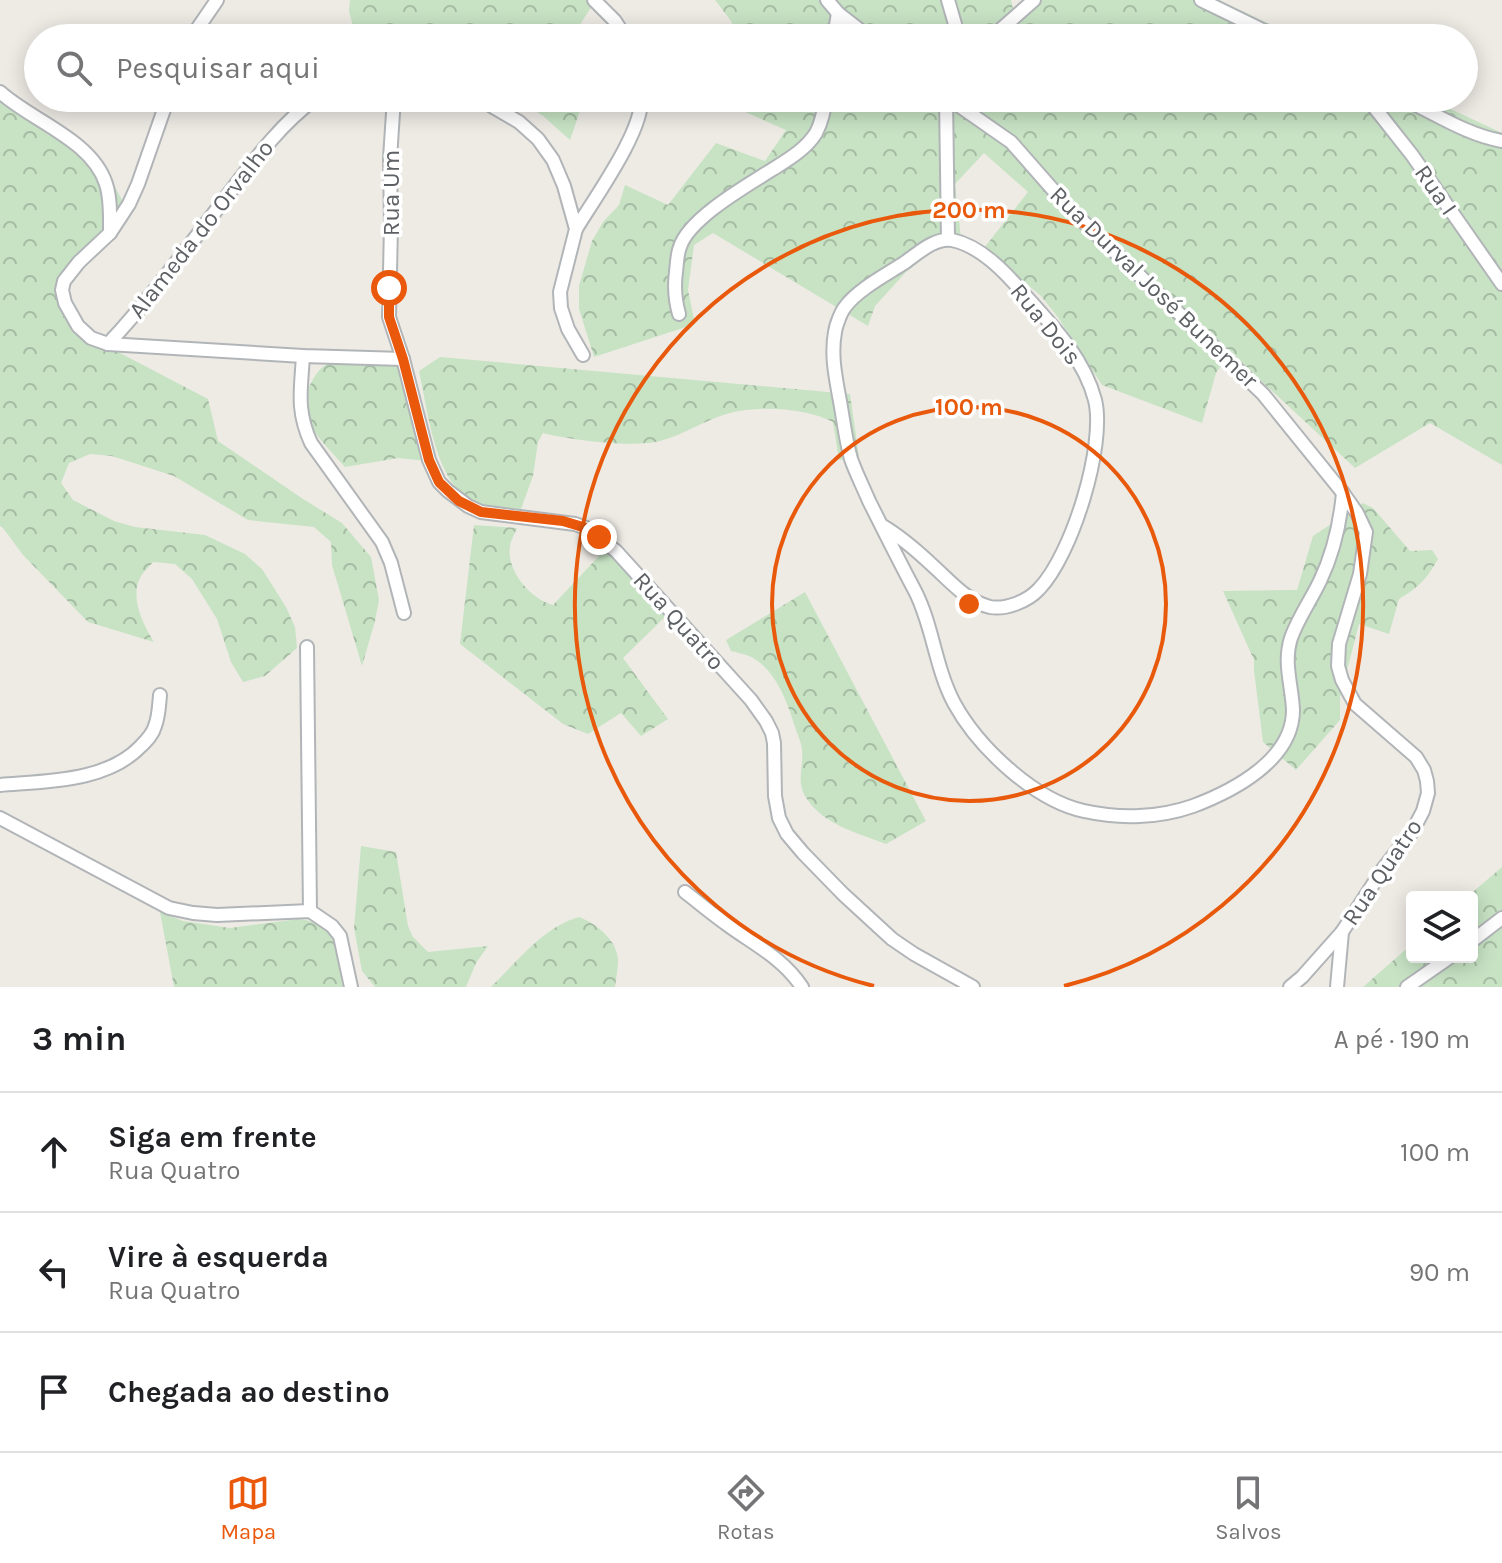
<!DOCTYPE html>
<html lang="pt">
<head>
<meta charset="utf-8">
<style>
	:root { --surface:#fff; --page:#f2f2f2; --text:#202124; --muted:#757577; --line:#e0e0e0; --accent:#ea580c }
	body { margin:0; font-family:Karla,sans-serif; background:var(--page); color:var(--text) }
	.controls { position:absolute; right:24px; bottom:24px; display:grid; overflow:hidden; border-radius:8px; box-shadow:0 4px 20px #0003 }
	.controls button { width:72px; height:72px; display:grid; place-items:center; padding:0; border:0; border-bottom:2px solid var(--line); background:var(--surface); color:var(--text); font:40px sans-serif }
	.stop { position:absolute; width:24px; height:24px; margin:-18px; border:6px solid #ea580c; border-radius:50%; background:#fff }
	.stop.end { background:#ea580c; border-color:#fff; box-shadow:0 2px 8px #0008 }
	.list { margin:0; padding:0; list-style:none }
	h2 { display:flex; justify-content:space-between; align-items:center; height:104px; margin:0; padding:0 32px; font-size:34px }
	h2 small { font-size:26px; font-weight:400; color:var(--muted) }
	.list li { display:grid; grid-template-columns:52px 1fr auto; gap:24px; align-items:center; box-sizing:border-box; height:120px; padding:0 32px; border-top:2px solid var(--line) }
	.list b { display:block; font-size:30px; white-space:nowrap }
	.list p { margin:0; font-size:26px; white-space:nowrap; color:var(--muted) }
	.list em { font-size:26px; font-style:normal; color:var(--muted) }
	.icon { flex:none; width:44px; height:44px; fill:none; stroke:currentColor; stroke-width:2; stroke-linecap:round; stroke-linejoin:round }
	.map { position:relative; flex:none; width:1502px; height:987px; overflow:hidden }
	.search { position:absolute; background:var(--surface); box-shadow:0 4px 20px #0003; left:24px; right:24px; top:24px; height:88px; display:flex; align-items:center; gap:20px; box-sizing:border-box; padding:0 28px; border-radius:44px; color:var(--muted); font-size:30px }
	.sheet { height:464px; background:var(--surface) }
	nav { display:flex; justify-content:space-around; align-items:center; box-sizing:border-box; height:112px; border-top:2px solid var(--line); background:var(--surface); font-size:22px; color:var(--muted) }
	nav a { display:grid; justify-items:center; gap:4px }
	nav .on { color:var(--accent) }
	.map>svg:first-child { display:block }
	.forest { fill:url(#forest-crowns) }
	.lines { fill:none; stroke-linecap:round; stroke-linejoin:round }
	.minor-casing { stroke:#b2b5b8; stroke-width:16 }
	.minor { stroke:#fff; stroke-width:12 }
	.route { stroke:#ea580c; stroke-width:10 }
	.ring { fill:none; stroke:#e8590c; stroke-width:4 }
	.labels { text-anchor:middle; stroke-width:7; stroke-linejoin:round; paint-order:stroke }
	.street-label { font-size:24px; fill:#5d6064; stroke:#fff }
	.centre { fill:#e8590c; stroke:#fff; stroke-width:4 }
	.ring-label { font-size:24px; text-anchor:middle; font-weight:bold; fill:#e8590c; stroke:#fff; stroke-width:7; stroke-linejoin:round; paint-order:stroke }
</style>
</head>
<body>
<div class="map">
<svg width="1502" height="987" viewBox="0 0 1502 987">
	<defs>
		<pattern id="forest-crowns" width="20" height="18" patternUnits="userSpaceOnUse" patternTransform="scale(2)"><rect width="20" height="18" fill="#c7e3c4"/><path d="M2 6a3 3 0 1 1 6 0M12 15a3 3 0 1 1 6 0" fill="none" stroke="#a5bba3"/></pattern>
	</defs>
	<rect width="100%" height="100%" fill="#eeebe5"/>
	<g class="forest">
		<polygon points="350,0 596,0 571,38 356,38 349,11"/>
		<polygon points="715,0 1011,0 1014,13 1043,0 1219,0 1299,38 739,38 731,21"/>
		<path d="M 0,91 L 99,159 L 129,212 L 66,285 L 73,307 L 85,326 L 99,342 L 208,399 L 218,441 L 303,499 L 342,523 L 371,557 L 379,600 L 375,621 L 362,666 L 332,565 L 331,542 L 314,527 L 248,520 L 174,476 L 112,456 L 90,454 L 69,463 L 61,483 L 73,500 L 114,521 L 135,527 L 205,535 L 245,554 L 262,569 L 286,607 L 295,627 L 297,648 L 265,676 L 243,682 L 231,662 L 217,619 L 192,579 L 175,564 L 153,562 C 149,567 143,572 140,578 C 130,599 143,624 154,642 L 88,622 L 23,555 L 3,528 L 0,526 Z"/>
		<polygon points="516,98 582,98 582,105 570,140 543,116"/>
		<polygon points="737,98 1427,98 1502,133 1502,465 1430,423 1355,468 1230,352 1216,373 1202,423 1102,385 1057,316 1041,296 984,248 1028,192 984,153 955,184 961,238 941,245 906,272 875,306 868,326 713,233 694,245 688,290 695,324 594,357 579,309 579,286 592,241 603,222 619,205 625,185 668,205 716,143 765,161 786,130 736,108"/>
		<path d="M 440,357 L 850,394 L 859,457 L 839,460 L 833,422 C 807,408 759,405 730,413 C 706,419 684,435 660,441 C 633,448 570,440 543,433 L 538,442 L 533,476 L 521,509 C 503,508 482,508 467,497 C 434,476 427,406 419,371 Z"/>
		<path d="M 383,361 L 404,368 L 427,461 L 398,458 L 345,467 C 324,442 292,418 311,383 C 315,375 320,368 327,364 C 338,359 370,361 383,361 Z"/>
		<path d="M 1363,503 L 1373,508 L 1410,551 L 1432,550 L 1438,559 C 1426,580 1419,587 1399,599 L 1389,634 L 1359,624 L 1340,697 L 1340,720 L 1296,770 L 1263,742 L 1254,671 L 1254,660 L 1223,591 L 1297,590 L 1313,536 Z"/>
		<path d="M 474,525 L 517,528 C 515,533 511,540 510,546 C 506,570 530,599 553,605 L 599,556 L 605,546 L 669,613 L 623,658 L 668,719 L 641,736 L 621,713 L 588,734 L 563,724 L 460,644 Z"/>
		<path d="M 805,592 L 926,821 L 886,844 C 858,833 824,825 807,799 C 795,782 804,767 802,751 C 802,743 797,734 795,727 C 787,701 775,668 749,656 C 743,654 737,652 731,651 L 726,640 Z"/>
		<polygon points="361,846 396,852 408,926 413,937 428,952 488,946 476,963 466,987 375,987 362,971 354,928"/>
		<polygon points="1502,867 1502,987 1363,987 1412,944 1412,957 1472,957 1472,897 1467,897"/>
		<path d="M 160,912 L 183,921 L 230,928 L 299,919 C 319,921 337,935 341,955 C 343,967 341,976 346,987 L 174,987 Z"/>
		<path d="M 579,917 C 597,924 617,940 618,960 C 618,969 616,978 615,987 L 491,987 C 517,962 543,927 579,917 Z"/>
	</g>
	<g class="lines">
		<g class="minor-casing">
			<g id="minor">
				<polyline points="594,0 615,21 626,38"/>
				<polyline points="827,0 838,13 870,38"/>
				<polyline points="948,0 959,38"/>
				<polyline points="1201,0 1279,38"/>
				<polyline points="191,38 217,0"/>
				<polyline points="834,38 838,13"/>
				<polyline points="991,38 1034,0"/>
				<path d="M 0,92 C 32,121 92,140 106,184 C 111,199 110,217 110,233"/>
				<path d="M 168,98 L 138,184 L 129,204 L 110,233 L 79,262 L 64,281 L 62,290 L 65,303 L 78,326 L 91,338 L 108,344 C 150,299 184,252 221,204 C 250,166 277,127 316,98"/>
				<polyline points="394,98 390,158 391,226 389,317 403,359 429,460 439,482 448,491 468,506 481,512 575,524 586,528 616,551 751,700 766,721 772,733 774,743 775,796 779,818 787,834 803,853 843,894 892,939 914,954 973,987"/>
				<polyline points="478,98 519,122 538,139 553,160 564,186 576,229 560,292 561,308 568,329 583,355"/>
				<polyline points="946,98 948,239"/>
				<polyline points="948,98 1011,142 1069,208 1263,394 1343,493 1357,513 1366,532 1360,574 1339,644 1338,666 1342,680 1355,704 1416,757 1424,770 1427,781 1428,793 1423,811 1412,832 1383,869 1342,932 1302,977 1290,987"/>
				<polyline points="1367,98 1412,155 1502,284"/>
				<path d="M 1402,98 C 1434,113 1467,135 1502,141"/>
				<path d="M 576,229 C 594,199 644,130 641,98"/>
				<path d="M 679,314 C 675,300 674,287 676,272 C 677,264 677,254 680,247 C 689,218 748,185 773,169 C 789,159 806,149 816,133 C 822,122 824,110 826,98"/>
				<polyline points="108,344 303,356 403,359"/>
				<path d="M 303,356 C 301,390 296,410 311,443 L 382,542 L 391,563 L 404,613"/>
				<path d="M 881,525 C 900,536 915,549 931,564 C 949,580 966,601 990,607 C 1006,610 1028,601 1039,589 C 1072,555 1106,445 1095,400 C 1084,358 1052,325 1024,294 C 1006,273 981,246 952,240 C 935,237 917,254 904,263 C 887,274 857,290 845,307 C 841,312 836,325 835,332 C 831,354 835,374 839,396 C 843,416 845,438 851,459 C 856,473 863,487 869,501 C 884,531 899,561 915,591 C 933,626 935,667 954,703 C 978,747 1034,800 1084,811 C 1120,819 1159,818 1193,806 C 1233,791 1293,760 1293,710 C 1292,685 1283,663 1291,638 C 1298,618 1311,600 1320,581 C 1334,552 1340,524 1343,493"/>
				<polyline points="307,647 310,911"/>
				<path d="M 0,785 C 47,781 107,782 141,746 C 147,740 153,734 155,726 C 159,716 159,705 160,695"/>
				<polyline points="0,818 169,908 193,913 217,915 310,911 332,926 340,936 351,987"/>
				<path d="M 685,892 C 698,902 711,913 725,923 C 753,944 782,957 802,987"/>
				<polyline points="1472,941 1502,918"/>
				<polyline points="1337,987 1342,932"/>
				<polyline points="1407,987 1450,957"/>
			</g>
		</g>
		<use href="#minor" class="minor"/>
	</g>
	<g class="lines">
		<polyline class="route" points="389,288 389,317 403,359 429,460 439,482 459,501 481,512 563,521 586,528 599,537"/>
	</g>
	<g class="ring">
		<circle cx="969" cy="604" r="197"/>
		<path d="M874 986A394 394 0 1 1 1064 986"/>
	</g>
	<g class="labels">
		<g class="street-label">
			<text transform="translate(1436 190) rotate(55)" y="8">Rua I</text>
			<text transform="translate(391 193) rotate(-90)" y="8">Rua Um</text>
			<text transform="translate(201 229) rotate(-52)" y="8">Alameda do Orvalho</text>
			<text transform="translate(1154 287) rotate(44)" y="8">Rua Durval José Bunemer</text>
			<text transform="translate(1046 324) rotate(51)" y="8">Rua Dois</text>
			<text transform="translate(679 621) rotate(48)" y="8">Rua Quatro</text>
			<text transform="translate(1382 872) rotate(-56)" y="8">Rua Quatro</text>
		</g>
	</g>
	<circle cx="969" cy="604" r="12" class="centre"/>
	<g class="ring-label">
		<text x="969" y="218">200 m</text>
		<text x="969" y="415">100 m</text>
	</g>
</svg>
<div class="controls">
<button><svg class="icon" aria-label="layers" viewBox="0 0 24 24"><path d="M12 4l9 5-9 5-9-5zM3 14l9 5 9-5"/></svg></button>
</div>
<div class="stop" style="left:389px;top:288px"></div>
<div class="stop end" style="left:599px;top:537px"></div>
<div class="search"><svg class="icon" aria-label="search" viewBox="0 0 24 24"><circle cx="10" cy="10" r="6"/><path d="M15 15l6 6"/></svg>Pesquisar aqui</div>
</div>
<section class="sheet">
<h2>3 min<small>A pé · 190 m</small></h2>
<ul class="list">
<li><svg class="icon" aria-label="ahead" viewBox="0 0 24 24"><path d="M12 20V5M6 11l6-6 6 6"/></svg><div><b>Siga em frente</b><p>Rua Quatro</p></div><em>100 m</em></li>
<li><svg class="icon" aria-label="left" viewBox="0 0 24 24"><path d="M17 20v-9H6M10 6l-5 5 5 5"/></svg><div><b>Vire à esquerda</b><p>Rua Quatro</p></div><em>90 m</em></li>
<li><svg class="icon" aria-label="arrive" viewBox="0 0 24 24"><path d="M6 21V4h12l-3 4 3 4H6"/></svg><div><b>Chegada ao destino</b></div></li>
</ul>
</section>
<nav>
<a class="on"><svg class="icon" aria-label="map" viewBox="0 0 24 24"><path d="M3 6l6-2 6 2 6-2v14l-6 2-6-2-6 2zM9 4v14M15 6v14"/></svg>Mapa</a>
<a><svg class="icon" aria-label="directions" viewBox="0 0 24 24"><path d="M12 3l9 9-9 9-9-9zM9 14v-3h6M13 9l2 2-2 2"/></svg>Rotas</a>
<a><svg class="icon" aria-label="saved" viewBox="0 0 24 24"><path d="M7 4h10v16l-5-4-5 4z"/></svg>Salvos</a>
</nav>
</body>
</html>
